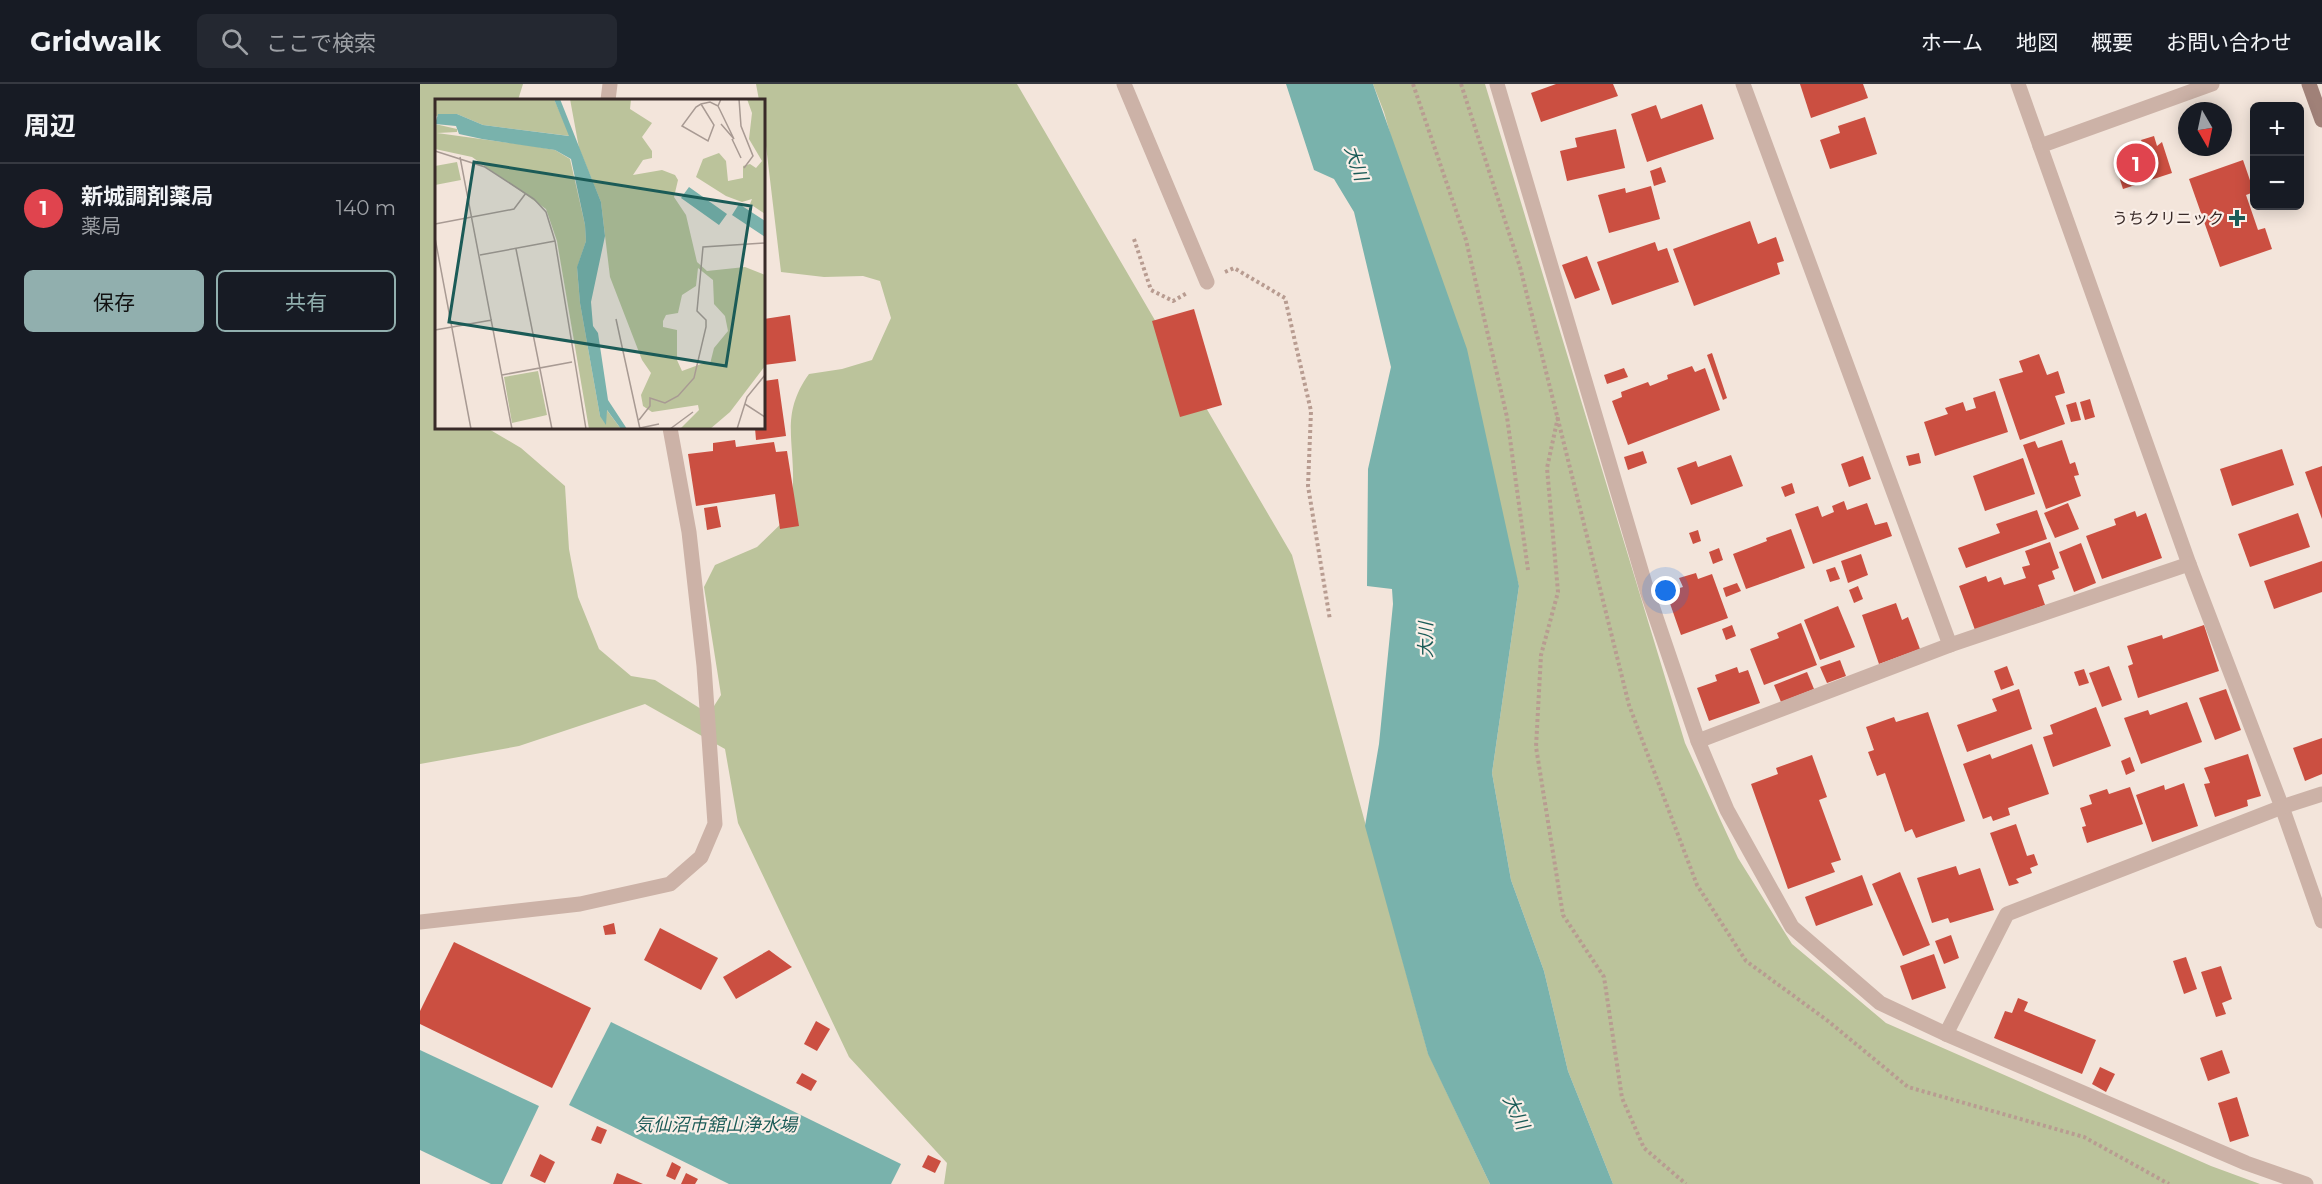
<!DOCTYPE html>
<html lang="ja">
<head>
<meta charset="utf-8">
<style>
	:root { --surface:#171b24; --page:#242831; --text:#f1f3f6; --muted:#9ea1a6; --line:#363941; --accent:#91afae }
	body { margin:0; font-family:Montserrat,"Noto Sans JP",sans-serif; background:var(--page); color:var(--text) }
	.controls { position:absolute; right:18px; top:18px; display:grid; overflow:hidden; border-radius:9px; box-shadow:0 3px 15px #0003 }
	.controls button { width:54px; height:54px; display:grid; place-items:center; padding:0; border:0; border-bottom:2px solid var(--line); background:var(--surface); color:var(--text); font:30px sans-serif }
	.compass { position:absolute; left:1758px; top:18px; width:54px; height:54px; border-radius:50%; background:var(--surface); box-shadow:0 3px 15px #0003; rotate:171deg }
	.you { position:absolute; left:1246px; top:507px; width:21px; height:21px; margin:-15px; border:4px solid #fff; border-radius:50%; background:#1a73e8; box-shadow:0 0 0 9px #1a73e833 }
	.badge { display:grid; place-items:center; width:39px; height:39px; border-radius:50%; background:var(--accent); color:#fff; font-size:20px; font-weight:700 }
	.pin { position:absolute; translate:-50% -50%; border:3px solid #fff; box-shadow:0 2px 6px #0006 }
	.list { margin:0; padding:0; list-style:none }
	h2 { display:flex; justify-content:space-between; align-items:center; height:78px; margin:0; padding:0 24px; font-size:26px }
	h2 small { font-size:20px; font-weight:400; color:var(--muted) }
	.list li { display:grid; grid-template-columns:39px 1fr auto; gap:18px; align-items:center; box-sizing:border-box; height:90px; padding:0 24px; border-top:2px solid var(--line) }
	.list b { display:block; font-size:22px; white-space:nowrap }
	.list p { margin:0; font-size:20px; white-space:nowrap; color:var(--muted) }
	.list em { font-size:20px; font-style:normal; color:var(--muted) }
	.actions { display:flex; gap:12px; padding:18px 24px }
	.actions a { flex:1; padding:14px 0; border:2px solid var(--accent); border-radius:9px; text-align:center; font-size:21px; color:var(--accent) }
	.actions .main { background:var(--accent); color:#111 }
	.icon { flex:none; width:33px; height:33px; fill:none; stroke:currentColor; stroke-width:2; stroke-linecap:round; stroke-linejoin:round }
	.map { position:relative; flex:none; width:1902px; height:1100px; overflow:hidden }
	header { display:flex; align-items:center; gap:36px; box-sizing:border-box; height:84px; padding:0 30px; background:var(--surface); border-bottom:2px solid var(--line) }
	header strong { font-size:28px }
	nav { display:flex; gap:33px; margin-inline-start:auto; font-size:21px }
	.search { width:420px; height:54px; background:var(--page); display:flex; align-items:center; gap:15px; box-sizing:border-box; padding:0 21px; border-radius:9px; color:var(--muted); font-size:22px }
	main { display:flex }
	aside { flex:1; background:var(--surface) }
	.map>svg:first-child { display:block }
	.green { fill:#bbc39b }
	.water { fill:#79b2ac }
	.building { fill:#cb4f41 }
	.lines { fill:none; stroke-linecap:round; stroke-linejoin:round }
	.path { stroke:#b89c91; stroke-width:4; stroke-dasharray:3 3; stroke-linecap:butt }
	.street { stroke:#ccb2a7; stroke-width:15 }
	.secondary { stroke:#a08178; stroke-width:15 }
	.poi-dot { fill:#1b5b57; stroke:#faefe8; stroke-width:2 }
	.labels { text-anchor:middle; stroke-width:4.5; stroke-linejoin:round; paint-order:stroke }
	.poi-label { font-size:16px; fill:#382a28; stroke:#faefe8; text-anchor:end }
	.water-label { font-size:18px; font-style:italic; fill:#1b5b57; stroke:#faefe8 }
	.inset-road { fill:none; stroke:#a89a93; stroke-width:1.5 }
	.view { fill:#1b5b57; fill-opacity:0.15; stroke:#1b5b57; stroke-width:3 }
	.inset-edge { fill:none; stroke:#382a28; stroke-width:3 }
</style>
</head>
<body>
<header>
<strong>Gridwalk</strong>
<div class="search"><svg class="icon" aria-label="search" viewBox="0 0 24 24"><circle cx="10" cy="10" r="6"/><path d="M15 15l6 6"/></svg>ここで検索</div>
<nav><a>ホーム</a><a>地図</a><a>概要</a><a>お問い合わせ</a></nav>
</header>
<main>
<aside>
<h2>周辺<small></small></h2>
<ul class="list">
<li><span class="badge" style="background:#e0444e">1</span><div><b>新城調剤薬局</b><p>薬局</p></div><em>140 m</em></li>
</ul>
<div class="actions"><a class="main">保存</a><a>共有</a></div>
</aside>
<div class="map">
<svg width="1902" height="1100" viewBox="0 0 1902 1100">
	<rect width="100%" height="100%" fill="#f3e5db"/>
	<g class="green">
		<path d="M 0,0 L 103,0 L 98,16 L 16,16 L 16,344 L 67,344 L 101,364 L 145,402 L 149,465 L 158,513 L 179,565 L 211,592 L 235,596 L 289,630 L 301,611 L 284,503 L 295,481 L 337,463 L 370,431 C 371,421 373,409 373,398 C 374,355 361,329 389,290 L 422,285 L 452,276 L 471,234 L 460,197 L 443,192 L 404,193 L 361,188 L 344,45 L 344,16 L 339,16 L 336,0 L 597,0 L 872,471 L 1008,969 L 1070,1100 L 524,1100 L 527,1079 L 429,973 L 318,739 L 305,665 L 225,620 L 99,662 L 0,680 Z"/>
		<polygon points="953,0 1065,0 1265,659 1318,774 1372,860 1466,939 1791,1082 1840,1100 1193,1100 1148,987 1124,887 1091,796 1072,689 1099,502 964,28"/>
	</g>
	<g class="water">
		<polygon points="866,0 953,0 1047,265 1099,502 1072,689 1091,796 1124,887 1148,987 1193,1100 1070,1100 1008,970 945,742 959,660 973,520 972,505 947,502 948,385 971,283 934,128 914,95 894,86"/>
		<polygon points="191,938 481,1080 471,1100 309,1100 149,1021"/>
		<polygon points="0,966 119,1022 82,1100 71,1100 0,1066"/>
	</g>
	<g class="building">
		<polygon points="1136,0 1193,0 1198,12 1121,38 1111,9"/>
		<polygon points="1380,0 1443,0 1448,14 1391,34"/>
		<polygon points="1282,20 1294,55 1227,78 1211,30 1236,21 1241,35"/>
		<polygon points="1445,33 1457,70 1410,85 1400,56 1420,49 1418,42"/>
		<polygon points="1196,45 1205,84 1147,97 1140,67 1157,63 1155,54"/>
		<polygon points="1734,52 1737,62 1742,58 1752,89 1703,105 1694,77 1725,67 1721,56"/>
		<polygon points="1823,76 1834,108 1826,111 1838,146 1845,144 1852,165 1800,183 1769,95"/>
		<polygon points="1241,83 1246,98 1234,102 1230,87"/>
		<polygon points="1231,102 1240,135 1189,149 1178,111 1205,104 1206,109"/>
		<polygon points="1330,137 1338,160 1356,153 1364,177 1357,179 1360,190 1274,222 1253,165"/>
		<polygon points="1235,158 1238,167 1247,164 1259,198 1192,221 1177,178"/>
		<polygon points="1167,172 1180,206 1155,215 1142,181"/>
		<polygon points="774,225 802,321 760,333 732,237"/>
		<polygon points="370,231 376,277 344,281 344,235"/>
		<polygon points="1292,269 1307,314 1303,316 1287,271"/>
		<polygon points="1619,270 1627,291 1638,287 1645,309 1635,312 1645,340 1600,356 1579,295 1603,288 1599,277"/>
		<polygon points="1272,282 1275,288 1285,284 1300,326 1208,361 1192,317 1202,313 1201,308 1228,298 1230,302 1248,295 1247,291"/>
		<polygon points="1204,284 1208,293 1187,300 1184,291"/>
		<polygon points="358,295 366,352 336,356 335,344 344,344 344,297"/>
		<polygon points="1575,307 1588,348 1515,372 1504,338 1528,330 1525,324 1543,318 1546,327 1556,324 1553,314"/>
		<polygon points="1670,315 1675,333 1665,336 1660,318"/>
		<polygon points="1656,318 1661,336 1651,338 1646,321"/>
		<polygon points="315,356 316,363 354,358 356,368 367,367 379,442 360,445 355,410 276,422 268,370 293,367 293,359"/>
		<polygon points="1642,356 1650,380 1655,378 1659,391 1654,392 1661,412 1626,425 1603,361 1615,357 1618,364"/>
		<polygon points="1862,365 1874,401 1812,422 1800,385"/>
		<polygon points="1223,367 1227,379 1208,386 1204,373"/>
		<polygon points="1499,369 1501,379 1489,382 1486,372"/>
		<polygon points="1311,371 1323,402 1271,421 1257,384 1276,377 1278,383"/>
		<polygon points="1443,372 1451,395 1429,403 1421,380"/>
		<polygon points="1603,374 1615,410 1565,427 1553,392"/>
		<polygon points="1902,382 1902,435 1885,388"/>
		<polygon points="1372,399 1375,409 1365,413 1361,403"/>
		<polygon points="1424,417 1427,426 1447,419 1455,441 1467,438 1472,452 1393,480 1375,430 1398,422 1402,433 1414,428 1412,422"/>
		<polygon points="1648,419 1659,445 1635,454 1624,429"/>
		<polygon points="297,422 301,443 287,446 284,424"/>
		<polygon points="1617,426 1627,455 1546,484 1538,464 1580,449 1576,440"/>
		<polygon points="1715,427 1717,433 1726,429 1742,474 1682,495 1666,452 1696,441 1694,435"/>
		<polygon points="1878,429 1890,463 1830,483 1818,450"/>
		<polygon points="1371,445 1385,484 1326,505 1313,470 1347,457 1346,454"/>
		<polygon points="1278,446 1281,457 1273,460 1269,449"/>
		<polygon points="1630,458 1639,484 1632,487 1635,495 1618,501 1625,521 1555,546 1539,502 1566,492 1568,498 1581,493 1584,501 1606,494 1602,483 1610,481 1605,467"/>
		<polygon points="1661,459 1676,499 1654,508 1639,468"/>
		<polygon points="1299,464 1303,476 1293,480 1289,468"/>
		<polygon points="1441,470 1448,491 1428,499 1421,477"/>
		<polygon points="1902,477 1902,508 1854,525 1844,497"/>
		<polygon points="1415,483 1420,495 1410,498 1406,486"/>
		<polygon points="1276,489 1278,495 1292,490 1308,534 1261,551 1246,508 1263,503 1259,494"/>
		<polygon points="1317,499 1321,507 1306,513 1303,504"/>
		<polygon points="1438,502 1443,515 1434,519 1429,506"/>
		<polygon points="1476,519 1482,536 1488,533 1500,565 1459,580 1442,531"/>
		<polygon points="1418,522 1435,563 1400,576 1384,536"/>
		<polygon points="1381,539 1397,581 1344,601 1330,565 1359,554 1357,549"/>
		<polygon points="1312,541 1316,552 1306,556 1302,545"/>
		<polygon points="1784,541 1799,587 1718,614 1708,582 1713,580 1707,562 1742,551 1743,555"/>
		<polygon points="1420,576 1426,592 1407,599 1400,583"/>
		<polygon points="1587,582 1594,601 1581,606 1574,587"/>
		<polygon points="1689,582 1702,616 1682,623 1669,589"/>
		<polygon points="1317,583 1319,589 1328,586 1340,619 1289,637 1277,604 1297,597 1295,591"/>
		<polygon points="1664,585 1669,599 1659,602 1654,588"/>
		<polygon points="1387,588 1394,605 1361,618 1354,601"/>
		<polygon points="1599,605 1612,645 1547,668 1537,641 1577,627 1572,615"/>
		<polygon points="1806,605 1821,646 1795,656 1779,614"/>
		<polygon points="1767,618 1782,658 1721,680 1704,634 1728,626 1730,631"/>
		<polygon points="1676,623 1691,662 1633,683 1623,653 1633,650 1630,641"/>
		<polygon points="1508,628 1545,737 1496,754 1492,745 1485,748 1465,689 1457,692 1448,668 1454,666 1446,643 1474,633 1476,638"/>
		<polygon points="1902,654 1902,690 1885,697 1873,664"/>
		<polygon points="1612,660 1629,710 1588,724 1590,731 1573,737 1571,732 1563,735 1543,680 1570,670 1572,675"/>
		<polygon points="1828,670 1841,712 1827,716 1828,722 1795,733 1784,700 1790,699 1784,684"/>
		<polygon points="1392,671 1407,713 1399,716 1421,776 1411,779 1415,788 1368,805 1331,700 1358,690 1356,684"/>
		<polygon points="1710,673 1715,687 1706,691 1701,677"/>
		<polygon points="1764,699 1778,742 1732,758 1716,711 1744,701 1745,706"/>
		<polygon points="1710,703 1723,740 1667,759 1662,743 1666,742 1660,724 1672,720 1669,711 1687,705 1689,710"/>
		<polygon points="1596,740 1607,772 1614,770 1618,781 1610,784 1612,789 1596,795 1599,799 1589,802 1570,749"/>
		<polygon points="1536,782 1539,791 1560,784 1574,826 1530,839 1528,834 1512,839 1497,794"/>
		<polygon points="1480,788 1510,861 1483,872 1452,800"/>
		<polygon points="1442,791 1453,821 1396,842 1385,813"/>
		<polygon points="194,839 196,850 185,851 183,842"/>
		<polygon points="240,844 298,874 281,906 224,876"/>
		<polygon points="1531,851 1539,874 1524,880 1515,857"/>
		<polygon points="34,858 171,924 132,1004 0,940 0,927"/>
		<polygon points="349,866 372,883 316,915 303,893"/>
		<polygon points="1514,870 1526,904 1492,916 1480,882"/>
		<polygon points="1766,873 1777,905 1764,910 1753,877"/>
		<polygon points="1801,882 1812,915 1802,919 1806,930 1796,933 1781,888"/>
		<polygon points="1598,914 1608,918 1604,927 1676,956 1662,990 1574,954 1585,927 1592,929"/>
		<polygon points="396,937 410,945 397,967 384,960"/>
		<polygon points="1802,966 1810,989 1788,997 1780,974"/>
		<polygon points="1680,983 1695,990 1686,1008 1672,1000"/>
		<polygon points="382,989 397,997 391,1007 376,999"/>
		<polygon points="1817,1013 1829,1052 1810,1058 1798,1019"/>
		<polygon points="177,1042 187,1046 181,1060 171,1056"/>
		<polygon points="120,1070 135,1078 125,1099 110,1092"/>
		<polygon points="508,1071 521,1077 515,1089 502,1083"/>
		<polygon points="252,1078 261,1083 255,1096 246,1092"/>
		<polygon points="197,1089 223,1100 193,1100"/>
		<polygon points="266,1089 278,1095 275,1100 261,1100"/>
	</g>
	<g class="lines">
		<g class="path">
			<polyline points="993,0 1046,156 1087,333 1108,486"/>
			<polyline points="1041,0 1100,183 1209,621 1277,801 1326,877 1408,937 1488,1003 1664,1053 1749,1100"/>
			<polyline points="714,155 731,206 753,217 767,209"/>
			<polyline points="805,188 814,184 865,214 891,327 888,402 910,536"/>
			<polyline points="1138,333 1127,384 1138,508 1121,571 1116,663 1143,831 1184,893 1202,1014 1224,1064 1266,1100"/>
		</g>
		<g class="street">
			<polyline points="704,0 787,198"/>
			<polyline points="1077,0 1228,510 1278,657 1307,726 1372,843 1460,919 1526,950 1826,1079 1886,1100"/>
			<polyline points="1323,0 1530,561"/>
			<polyline points="1598,0 1769,480 1862,723 1902,837"/>
			<polyline points="188,16 190,0"/>
			<polyline points="1620,62 1792,0"/>
			<polyline points="1278,657 1530,561 1769,480"/>
			<polyline points="0,838 160,820 250,800 281,773 295,740 284,582 269,448 250,344"/>
			<polyline points="1526,950 1587,830 1862,723 1902,710"/>
		</g>
		<polyline class="secondary" points="1889,0 1902,36"/>
	</g>
	<path class="poi-dot" d="M1814 125h6v6h6v6h-6v6h-6v-6h-6v-6h6z"/>
	<g class="labels">
		<g class="poi-label">
			<text x="1804" y="140">うちクリニック</text>
		</g>
		<g class="water-label">
			<text transform="translate(936 79) rotate(71)" y="6">大川</text>
			<text transform="translate(1006 556) rotate(-90)" y="6">大川</text>
			<text transform="translate(1096 1028) rotate(64)" y="6">大川</text>
			<text x="296" y="1047">気仙沼市舘山浄水場</text>
		</g>
	</g>
	<g transform="translate(15 15)">
		<rect width="330" height="330" fill="#f3e5db"/>
		<path d="M 0,0 L 119,0 L 135,37 L 48,26 L 22,15 L 0,17 ZM 135,0 L 196,0 L 195,10 L 217,24 L 207,38 L 217,52 L 217,59 L 208,61 L 198,76 L 227,71 L 240,76 L 243,81 L 239,98 L 251,116 L 262,163 L 272,172 L 310,168 L 330,176 L 330,267 L 295,313 L 275,330 L 245,330 L 264,311 L 263,306 L 217,313 L 208,307 L 206,296 L 216,274 L 207,261 L 175,178 L 166,103 L 144,49 ZM 263,169 L 278,181 L 279,205 L 290,217 L 293,232 L 279,249 L 275,265 L 266,265 L 247,272 L 242,261 L 242,231 L 228,228 L 228,222 L 231,216 L 243,214 L 247,196 L 261,187 ZM 312,0 L 330,0 L 330,115 L 315,105 L 317,100 L 307,103 L 291,97 L 261,78 L 268,60 L 284,54 L 291,62 L 293,82 L 308,79 L 308,67 L 315,65 L 321,69 L 327,62 L 314,40 L 317,14 ZM 0,25 L 22,30 L 22,33 L 2,34 L 98,47 L 120,51 L 135,60 L 150,126 L 151,142 L 142,169 L 145,204 L 165,317 L 171,310 L 186,330 L 154,330 L 122,142 L 111,110 L 37,58 L 0,50 ZM 22,63 L 26,81 L 0,86 L 0,67 ZM 103,272 L 112,316 L 77,324 L 69,278 Z" fill="#bbc39b" fill-rule="evenodd"/>
		<path d="M 119,0 L 125,0 L 166,103 L 170,137 L 156,203 L 158,227 L 163,234 L 173,301 L 192,330 L 186,330 L 172,311 L 171,326 L 165,317 L 145,204 L 142,168 L 151,142 L 150,126 L 136,60 L 120,51 L 47,40 L 24,35 L 21,27 L 0,25 L 3,15 L 22,15 L 48,26 L 134,37 ZM 254,88 L 292,115 L 284,126 L 246,99 ZM 304,105 L 330,122 L 330,138 L 297,116 Z" fill="#79b2ac"/>
		<path class="inset-road" d="M 304,0 L 306,27 L 318,57 L 309,69M 266,5 L 279,26 L 273,42 L 247,27 L 261,8 L 266,5 L 275,3 L 283,7 L 286,0M 283,7 L 299,40 L 286,25M 297,40 L 306,59M 0,52 L 50,68 L 99,100 L 111,113 L 120,142 L 151,330M 25,58 L 77,330M 0,125 L 79,110 L 91,94M 0,139 L 36,330M 81,150 L 117,330M 45,156 L 120,142M 181,220 L 205,330M 0,231 L 57,221M 67,276 L 137,263M 310,305 L 330,318M 204,321 L 215,307 L 215,299 L 230,304 L 243,297 L 259,279 L 271,228 L 271,221 L 262,212 L 268,148 L 330,144M 205,329 L 224,325M 235,330 L 258,313M 302,330 L 312,298 L 330,276"/>
		<path class="view" d="M 39,63 L 316,107 L 291,267 L 14,223 Z"/>
		<rect width="330" height="330" class="inset-edge"/>
	</g>
</svg>
<div class="controls">
<button>+</button>
<button>−</button>
</div>
<svg class="compass" viewBox="-18 -18 36 36"><path d="M0-13l5 13h-10z" fill="#e53935"/><path d="M0 13l5-13h-10z" fill="#9ea1a6"/></svg>
<div class="you"></div>
<div class="pin badge" style="left:1716px;top:79px;background:#e0444e">1</div>
</div>
</main>
</body>
</html>
